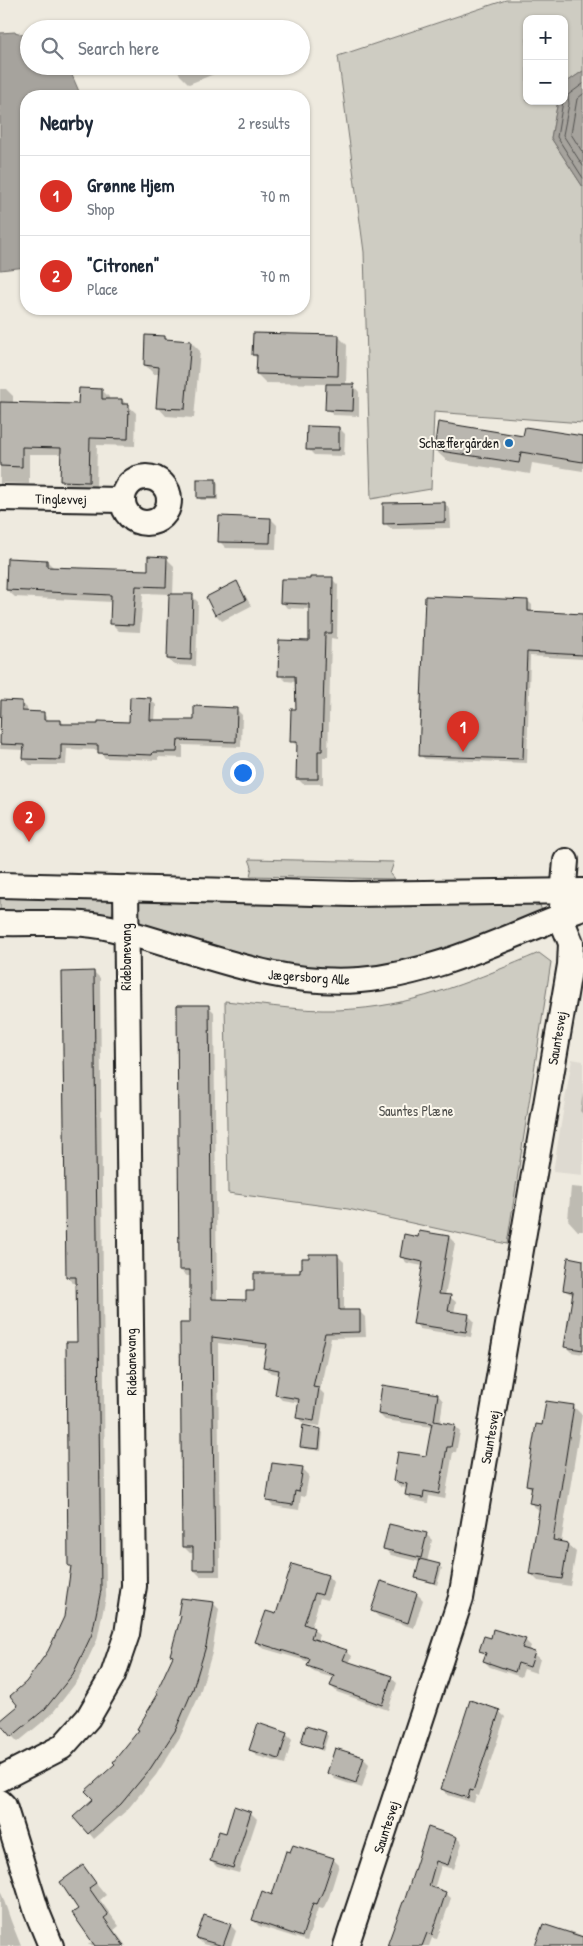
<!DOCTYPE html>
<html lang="en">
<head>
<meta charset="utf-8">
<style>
	:root { --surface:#fff; --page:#f2f2f3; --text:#1f2937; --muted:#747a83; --line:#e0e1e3; --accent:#d93025 }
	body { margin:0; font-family:"Patrick Hand",sans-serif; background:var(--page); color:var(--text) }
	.controls { position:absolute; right:15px; top:15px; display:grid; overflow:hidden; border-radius:10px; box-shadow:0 1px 4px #0004 }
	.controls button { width:45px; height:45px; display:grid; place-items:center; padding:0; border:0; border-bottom:1px solid var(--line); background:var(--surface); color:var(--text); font:25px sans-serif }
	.you { position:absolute; left:242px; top:772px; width:18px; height:18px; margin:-12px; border:4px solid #fff; border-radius:50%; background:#1a73e8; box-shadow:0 0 0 8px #1a73e833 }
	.badge { display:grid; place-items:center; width:32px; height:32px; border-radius:50%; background:var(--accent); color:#fff; font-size:16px; font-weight:700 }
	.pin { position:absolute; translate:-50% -41px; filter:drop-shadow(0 1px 2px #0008) }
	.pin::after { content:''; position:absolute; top:26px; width:18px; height:15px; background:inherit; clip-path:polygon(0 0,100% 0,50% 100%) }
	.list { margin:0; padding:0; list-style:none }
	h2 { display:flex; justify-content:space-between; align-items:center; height:65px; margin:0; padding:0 20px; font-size:21px }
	h2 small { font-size:16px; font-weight:400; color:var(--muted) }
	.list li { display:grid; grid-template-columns:32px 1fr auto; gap:15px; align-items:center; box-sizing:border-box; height:80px; padding:0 20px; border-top:1px solid var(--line) }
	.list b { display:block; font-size:19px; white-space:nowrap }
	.list p { margin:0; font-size:16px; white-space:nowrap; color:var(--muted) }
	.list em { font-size:16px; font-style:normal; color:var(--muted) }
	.icon { flex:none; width:28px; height:28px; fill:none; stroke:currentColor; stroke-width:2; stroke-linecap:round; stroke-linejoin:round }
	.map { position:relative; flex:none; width:583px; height:1946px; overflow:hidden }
	.search { position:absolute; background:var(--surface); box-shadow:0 1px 4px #0004; left:20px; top:20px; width:290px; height:55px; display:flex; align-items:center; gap:12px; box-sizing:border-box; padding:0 18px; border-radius:28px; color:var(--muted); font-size:19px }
	.panel { position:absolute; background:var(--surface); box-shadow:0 1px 4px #0004; left:20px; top:90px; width:290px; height:225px; border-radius:20px }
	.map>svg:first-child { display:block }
	.built { fill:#dedad1 }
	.green { fill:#ceccc2; stroke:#75746f }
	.water { fill:#a6a39d; stroke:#6f6d69 }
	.shadow { fill:#0003 }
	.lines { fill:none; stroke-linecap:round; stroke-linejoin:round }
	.shore { stroke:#535250; stroke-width:1 }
	.building { fill:#b9b6af; stroke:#1c1c1c }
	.minor-casing { stroke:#1c1c1c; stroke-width:28 }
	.minor { stroke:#fbf7ec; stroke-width:24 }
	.poi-dot { fill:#1f6fb2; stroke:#fbf7ec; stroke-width:2 }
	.labels { text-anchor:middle; stroke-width:4; stroke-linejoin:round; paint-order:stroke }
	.poi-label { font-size:14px; fill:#1c1c1c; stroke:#fbf7ec; text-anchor:end }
	.street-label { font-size:14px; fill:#1c1c1c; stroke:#fbf7ec }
	.park-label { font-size:14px; fill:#51514e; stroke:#fbf7ec }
</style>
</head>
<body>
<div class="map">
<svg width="583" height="1946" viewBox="0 0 583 1946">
	<rect width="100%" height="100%" fill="#eeeadf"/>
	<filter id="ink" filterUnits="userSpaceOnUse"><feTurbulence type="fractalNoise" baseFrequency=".02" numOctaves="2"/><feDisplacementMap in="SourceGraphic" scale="10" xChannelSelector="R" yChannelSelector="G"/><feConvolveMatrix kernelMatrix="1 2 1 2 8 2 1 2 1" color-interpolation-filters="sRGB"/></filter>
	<g filter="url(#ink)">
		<polygon class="built" points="572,1059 583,1061 583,1175 553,1172"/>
		<g class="green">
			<polygon points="506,0 583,0 583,71 564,84 564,19 527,19 527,101 558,101 551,138 583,187 583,423 434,412 431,489 371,499 364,252 338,56"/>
			<polygon points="249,859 394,862 390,874 394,879 250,876 252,867"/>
			<polygon points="0,892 112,898 115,904 111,917 0,916"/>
			<path d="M 138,899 L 531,904 L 540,905 L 542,911 L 541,914 L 446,953 L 393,968 L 305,972 L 146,930 C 137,920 135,912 138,899 Z"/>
			<path d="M 539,953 L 551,962 L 507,1244 L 348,1209 L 228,1193 L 225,1001 C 267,1005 312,1013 354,1009 C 420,1004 479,978 539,953 Z"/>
		</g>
		<g class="water">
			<polygon points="15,32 29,36 29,66 68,66 81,96 26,96 26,267 0,270 0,33"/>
			<polygon points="583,71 583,187 551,138 558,101 564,101 564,84"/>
		</g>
		<g class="shadow">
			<polygon points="208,25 211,29 198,29"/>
			<polygon points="176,66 229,66 229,68 189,84 180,75"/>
			<polygon points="338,336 347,345 346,385 353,385 359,392 359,416 333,415 327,409 327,384 266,383 257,374 258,359 253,355"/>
			<polygon points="164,337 168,341 191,342 200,351 194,418 166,416 158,407 160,374 154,374 145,365"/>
			<polygon points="0,389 6,389 13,396 13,404 79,405 102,390 109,397 109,400 122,400 136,413 135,446 97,445 96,488 68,488 61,480 62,454 29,454 29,484 2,483 2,487 0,487"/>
			<polygon points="339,428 345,434 344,456 314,455 308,449"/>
			<polygon points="524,437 583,437 583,471 532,463 530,474 447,461 435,450"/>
			<polygon points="216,481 218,483 218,500 201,500 198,497"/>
			<polygon points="444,503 450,509 451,528 391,529 385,523"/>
			<polygon points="271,519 277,525 276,549 226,548 220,542"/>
			<polygon points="166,558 174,566 173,595 192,596 198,602 196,666 174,665 168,659 170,594 143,593 140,632 119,631 112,624 112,602 15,597 7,590 47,561 54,568 149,571"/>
			<polygon points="332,579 338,585 337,639 331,638 328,757 323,757 323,784 303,784 297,778 298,747 292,741 297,710 296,682 286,681 280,675 310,642 311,609 287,608 282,602"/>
			<polygon points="236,583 242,589 251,606 222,621 216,615 208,598"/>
			<polygon points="528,601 532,605 532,612 583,615 583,612 583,659 530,656 527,763 425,759 420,755"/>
			<polygon points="150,699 156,705 155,721 195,721 236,709 242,715 241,747 183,745 183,758 158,757 158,760 105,758 99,750 67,749 66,765 30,765 24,759 25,750 0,749 0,701 21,702 27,708 27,712 43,713 49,721 61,721 65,725 99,726 130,723"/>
			<polygon points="583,701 583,725 581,723"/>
			<polygon points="94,972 100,978 106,1597 97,1640 78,1680 51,1715 18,1742 12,1736 20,1706 27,1683 49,1652 65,1618 72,1568 70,1565 78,1343 77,1283 73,1283 67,1277"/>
			<polygon points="208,1006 214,1012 217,1300 248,1302 255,1292 301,1274 338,1256 344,1262 344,1312 359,1311 365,1317 366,1337 331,1338 320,1390 325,1395 320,1426 304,1424 298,1418 300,1403 282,1400 276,1394 279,1374 271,1373 264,1367 267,1349 218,1343 220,1576 200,1576 194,1570 194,1553 190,1553 183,1546 192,1324 191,1276 187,1276 180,1270"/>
			<polygon points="583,1092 583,1114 580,1111"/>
			<polygon points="571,1187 583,1188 583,1231 578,1231 568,1220"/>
			<polygon points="420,1232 449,1237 455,1243 445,1296 450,1297 456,1302 454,1313 468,1315 474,1321 471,1337 420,1329 415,1323 423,1266 407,1263 401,1257 419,1238"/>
			<polygon points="583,1261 583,1354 571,1352 566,1347 574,1296 564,1290"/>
			<polygon points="383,1387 438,1395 443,1401 440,1424 454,1426 460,1432 456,1452 453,1452 445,1499 429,1496 428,1503 412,1500 406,1495 407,1488 400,1487 395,1481 427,1458 432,1427 385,1420 379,1414"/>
			<polygon points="574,1407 582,1415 561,1543 567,1544 576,1552 570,1586 538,1581 530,1573 540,1511 530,1503 532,1490 527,1485 543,1426"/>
			<polygon points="320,1430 323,1433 321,1451 305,1449 302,1447"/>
			<polygon points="303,1469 309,1475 305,1497 301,1496 299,1510 273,1506 267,1500"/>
			<polygon points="426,1534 432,1540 427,1562 442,1568 437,1585 416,1578 420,1562 391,1555 385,1549"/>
			<polygon points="328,1576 333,1582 328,1600 320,1598 311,1628 319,1634 317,1641 346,1651 352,1656 349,1664 391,1678 397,1683 388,1710 337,1692 331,1686 334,1678 314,1672 308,1666 310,1662 262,1648 257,1642 276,1616"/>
			<polygon points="382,1583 417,1594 423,1600 414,1628 379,1617 372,1611"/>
			<polygon points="213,1603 219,1609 212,1653 199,1696 180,1737 156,1775 127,1810 94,1839 89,1833 95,1800 141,1731 160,1695 174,1657 171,1654 182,1617 180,1615"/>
			<polygon points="491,1639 525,1640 531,1646 529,1651 540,1659 536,1673 524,1669 521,1677 490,1667 484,1661 486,1656 481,1650"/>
			<polygon points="499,1711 505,1717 479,1796 476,1795 474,1803 448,1795 442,1789"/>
			<polygon points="325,1733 328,1736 323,1751 302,1742"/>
			<polygon points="286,1734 292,1740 285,1764 257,1756 251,1750"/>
			<polygon points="363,1758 369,1764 362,1788 335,1779 329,1773"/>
			<polygon points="251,1813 257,1819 239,1873 217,1867 211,1861 227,1835"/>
			<polygon points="429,1829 457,1838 462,1843 454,1869 441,1866 434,1889 445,1893 451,1898 437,1939 432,1938 429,1946 388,1946 405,1904"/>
			<polygon points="333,1859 339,1865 329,1897 323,1909 318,1908 307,1941 259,1926 253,1920 273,1896"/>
			<polygon points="83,1867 106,1895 100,1900 119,1926 114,1930 126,1946 88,1945 93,1941 80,1910"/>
			<polygon points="0,1889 11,1921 21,1946 0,1946"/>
			<polygon points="230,1925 236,1931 231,1946 210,1946 203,1944 197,1938"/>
			<polygon points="570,1931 583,1936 583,1946 537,1946 569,1934"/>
		</g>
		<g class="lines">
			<g class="shore">
				<polyline points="583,84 568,95 569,104 563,135 583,166"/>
				<polyline points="583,94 577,99 571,134 583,153"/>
				<polyline points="563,101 557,137 583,178"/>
			</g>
		</g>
		<g class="building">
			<polygon points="253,333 339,335 338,376 256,374 257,355 252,355"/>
			<polygon points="145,335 165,336 165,339 191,341 185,409 156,408 159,367 144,365"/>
			<polygon points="326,384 354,384 353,411 325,410"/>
			<polygon points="79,388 102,389 102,399 122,399 122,404 129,404 128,439 90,438 89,482 60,481 61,448 22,447 22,467 0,466 0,402 78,404"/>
			<polygon points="438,422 523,436 525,427 583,436 583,462 521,452 519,463 434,450"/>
			<polygon points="307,426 339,427 339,450 306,450"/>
			<rect x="197" y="479" width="19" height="19"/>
			<polygon points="445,502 445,522 383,524 383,503"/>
			<polygon points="219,516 271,518 270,543 218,542"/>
			<polygon points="148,556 167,557 166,587 136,586 133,625 110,624 111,595 6,590 7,558 47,560 47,567 148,570"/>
			<polygon points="310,577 333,577 332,633 325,633 322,751 318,751 318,779 296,779 297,742 290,742 291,709 296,709 295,676 278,676 279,640 309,641 309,604 280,603 281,579 310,579"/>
			<polygon points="237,581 246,600 215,615 206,597"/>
			<polygon points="169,594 193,594 191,660 167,659"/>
			<polygon points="425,596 528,600 528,611 583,614 583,655 527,652 523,759 419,756"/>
			<polygon points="130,697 151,698 150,720 194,720 194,706 237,708 236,742 178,740 177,752 153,752 152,755 98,753 98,745 61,744 61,760 23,759 24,745 0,744 1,700 22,701 22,711 44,712 44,720 61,720 61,724 98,724 98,721 129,722"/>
			<polygon points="94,971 101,1590 92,1634 73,1674 45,1709 11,1737 0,1724 0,1721 18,1706 10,1696 26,1682 48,1651 64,1617 71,1566 68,1566 66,1342 77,1342 76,1277 66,1277 62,972"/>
			<polygon points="177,1005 209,1005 212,1299 246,1300 246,1291 254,1291 254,1273 300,1273 300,1269 302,1268 302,1258 309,1258 309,1254 338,1254 339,1310 360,1310 360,1332 325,1333 313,1387 319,1388 314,1421 296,1418 299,1399 275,1395 279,1370 263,1367 267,1344 212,1337 215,1570 193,1570 193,1547 182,1547 180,1323 190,1323 190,1270 179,1270"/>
			<polygon points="419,1231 449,1236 439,1294 451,1295 448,1311 469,1314 466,1332 413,1324 423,1262 400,1257 404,1234 418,1237"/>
			<polygon points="568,1257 583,1260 583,1350 564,1347 573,1292 563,1290"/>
			<polygon points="382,1385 438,1394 434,1421 455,1425 451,1447 447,1447 439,1494 424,1491 423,1498 405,1495 407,1484 393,1481 398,1452 426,1456 432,1423 378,1414"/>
			<polygon points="546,1401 574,1405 553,1540 568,1543 562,1579 529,1574 540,1505 529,1503 532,1486 526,1485 536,1424 542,1425"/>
			<polygon points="303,1425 321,1429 319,1449 300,1447"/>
			<polygon points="272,1463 303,1467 299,1492 295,1491 293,1505 266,1501"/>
			<polygon points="389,1524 427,1533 421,1558 383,1549"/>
			<polygon points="420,1559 440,1564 435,1583 415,1578"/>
			<polygon points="292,1564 328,1575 322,1595 315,1593 304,1624 314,1628 311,1638 347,1650 343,1660 392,1676 382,1705 330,1686 334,1675 307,1666 310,1659 255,1642 266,1611 276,1614"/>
			<polygon points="381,1581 417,1593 408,1623 371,1611"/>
			<polygon points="181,1598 214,1602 206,1646 193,1689 175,1731 150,1769 121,1804 88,1834 73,1817 93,1799 85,1791 115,1764 113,1762 139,1730 137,1729 158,1694 156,1693 173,1656 170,1655 181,1616 178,1615"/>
			<polygon points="493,1629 526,1639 522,1648 535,1652 530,1667 518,1663 515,1672 483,1661 486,1653 479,1651 484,1636 491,1638"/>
			<polygon points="470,1700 500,1710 473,1791 470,1790 468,1798 441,1789"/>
			<polygon points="258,1723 287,1733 279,1759 249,1750"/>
			<polygon points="306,1726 326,1732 321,1749 301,1743"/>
			<polygon points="335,1748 364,1757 356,1783 327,1773"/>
			<polygon points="234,1806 251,1812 233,1868 210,1861 219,1831 226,1833"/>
			<polygon points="428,1827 457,1837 448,1865 436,1861 429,1886 446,1892 432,1935 427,1933 422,1946 387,1946 403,1902 404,1902"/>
			<polygon points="293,1845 334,1858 323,1891 317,1904 313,1903 302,1937 252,1920 262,1891 272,1895 286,1851 290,1852"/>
			<polygon points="83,1865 96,1883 89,1888 108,1915 104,1918 124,1946 95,1946 72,1913 78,1909 60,1882"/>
			<polygon points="204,1915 231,1924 223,1946 196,1938"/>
			<polygon points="543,1924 583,1937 583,1946 535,1946"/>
		</g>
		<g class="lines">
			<g class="minor-casing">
				<g id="minor">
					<circle cx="146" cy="500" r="23"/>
					<polyline points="0,498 122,500"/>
					<polyline points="0,885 351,894 583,891"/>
					<polyline points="562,907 566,861"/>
					<path d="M 0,923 C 36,924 75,920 110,928 C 194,949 272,987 360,980 C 438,974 511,934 583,908"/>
					<polyline points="0,1779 62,1747 88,1718 113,1675 127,1634 134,1586 126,888"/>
					<polyline points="0,1802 4,1806 37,1912 51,1946"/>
					<polyline points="346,1946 461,1598 570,965 571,943 560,916"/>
				</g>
			</g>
			<use href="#minor" class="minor"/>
		</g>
	</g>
	<circle class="poi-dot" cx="509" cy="443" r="5"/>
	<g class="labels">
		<g class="poi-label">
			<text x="499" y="448">Schæffergården</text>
		</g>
		<g class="street-label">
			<text transform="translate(61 499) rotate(1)" y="5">Tinglevvej</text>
			<text transform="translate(126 957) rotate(-90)" y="5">Ridebanevang</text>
			<text transform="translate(309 977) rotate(4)" y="5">Jægersborg Alle</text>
			<text transform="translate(557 1038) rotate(-80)" y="5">Sauntesvej</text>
			<text transform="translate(131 1362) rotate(-91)" y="5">Ridebanevang</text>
			<text transform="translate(490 1437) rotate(-80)" y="5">Sauntesvej</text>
			<text transform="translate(386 1827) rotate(-72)" y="5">Sauntesvej</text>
		</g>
		<g class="park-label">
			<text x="416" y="1116">Sauntes Plæne</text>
		</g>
	</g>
</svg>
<div class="controls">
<button>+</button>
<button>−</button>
</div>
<div class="you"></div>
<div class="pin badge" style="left:463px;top:752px">1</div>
<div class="pin badge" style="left:29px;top:842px">2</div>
<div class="search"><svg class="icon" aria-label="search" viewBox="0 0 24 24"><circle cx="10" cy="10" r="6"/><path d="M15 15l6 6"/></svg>Search here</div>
<section class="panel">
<h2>Nearby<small>2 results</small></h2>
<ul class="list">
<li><span class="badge">1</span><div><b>Grønne Hjem</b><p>Shop</p></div><em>70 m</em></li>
<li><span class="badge">2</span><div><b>&quot;Citronen&quot;</b><p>Place</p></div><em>70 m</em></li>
</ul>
</section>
</div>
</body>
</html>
